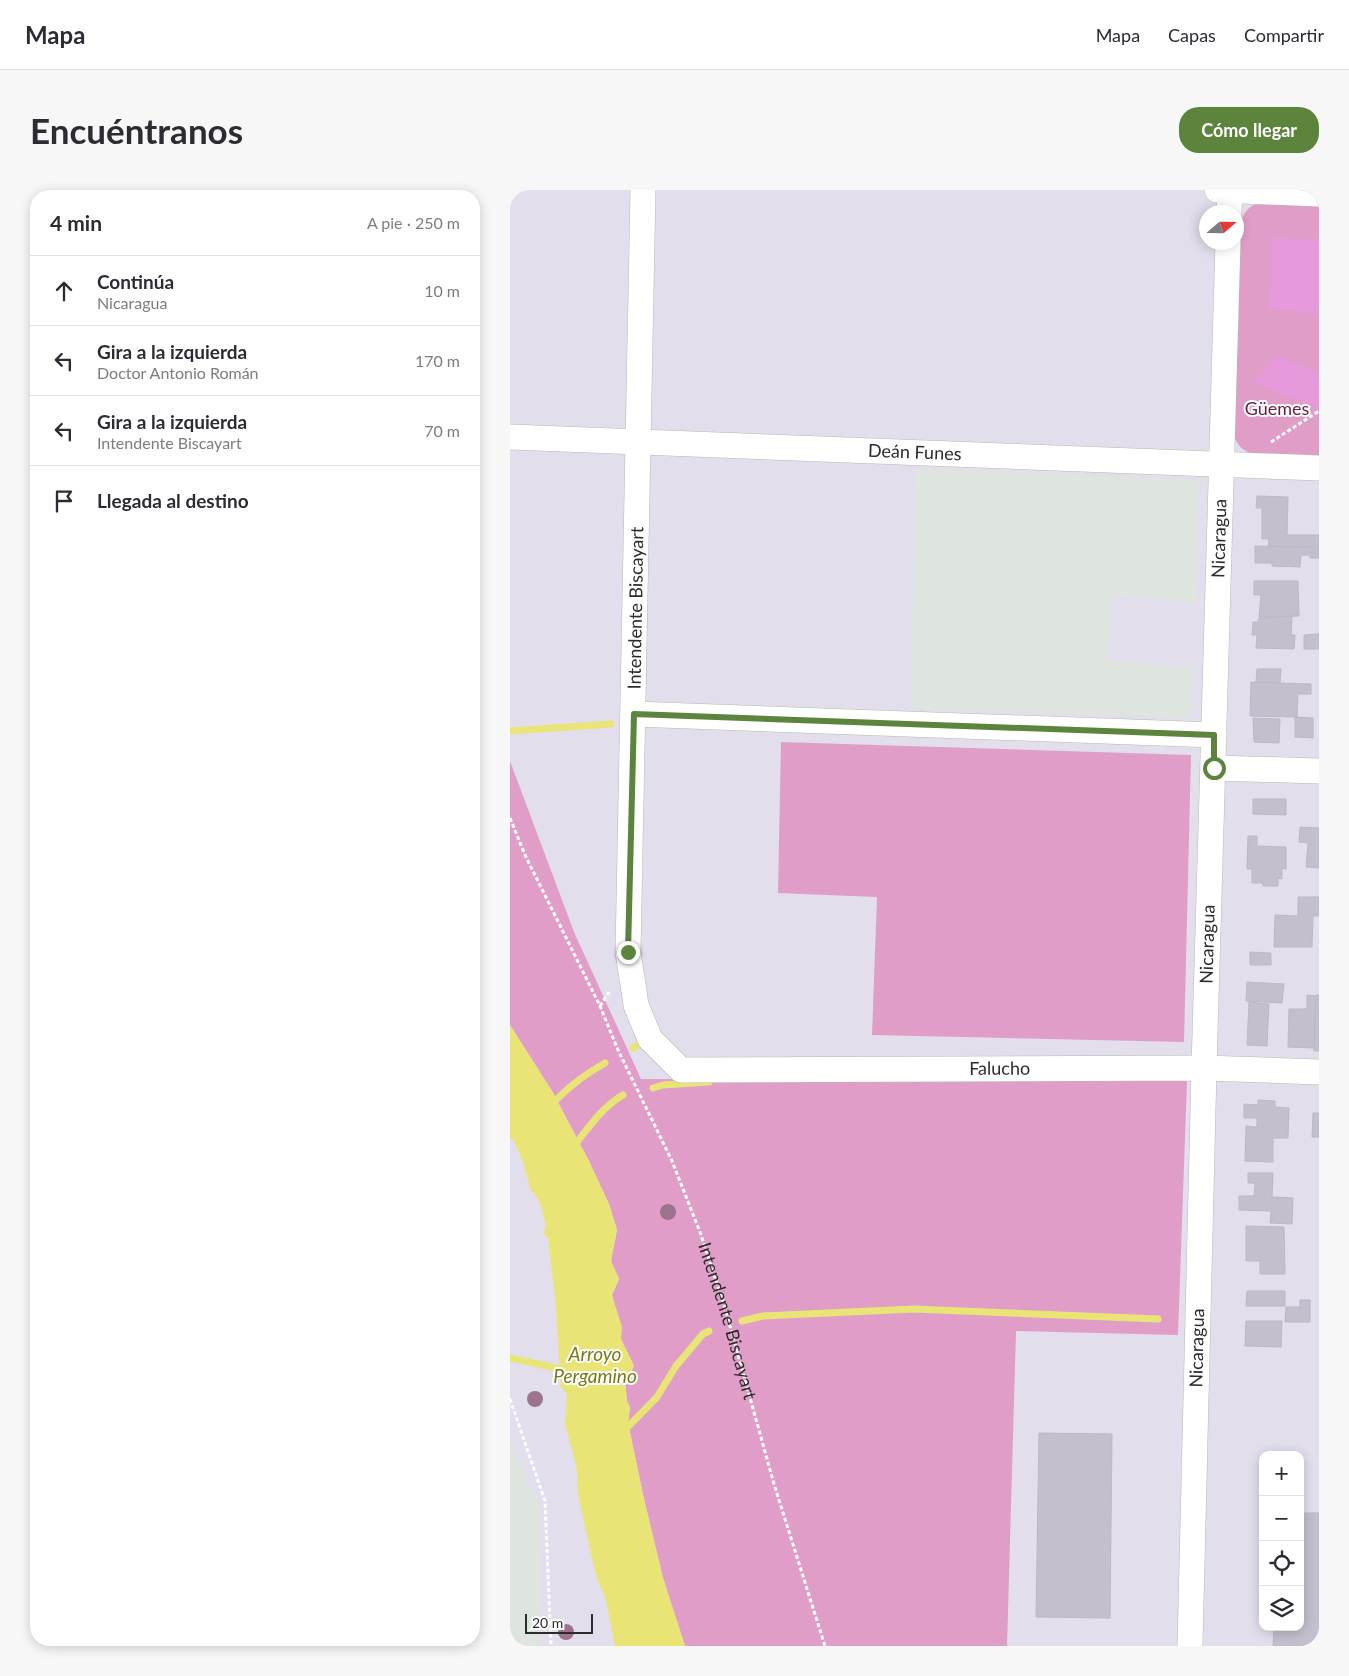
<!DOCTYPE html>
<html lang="es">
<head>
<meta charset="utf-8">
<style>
	:root { --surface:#fff; --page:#f7f7f7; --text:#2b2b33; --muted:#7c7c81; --line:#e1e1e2; --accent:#5c843c }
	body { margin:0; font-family:Lato,sans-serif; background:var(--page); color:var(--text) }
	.controls { position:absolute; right:15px; bottom:15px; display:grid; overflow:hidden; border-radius:10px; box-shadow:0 2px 12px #0003 }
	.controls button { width:45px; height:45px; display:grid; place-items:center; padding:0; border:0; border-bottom:1px solid var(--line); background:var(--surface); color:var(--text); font:25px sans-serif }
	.compass { position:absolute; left:689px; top:15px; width:45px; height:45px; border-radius:50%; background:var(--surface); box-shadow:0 2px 12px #0003; rotate:70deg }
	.scale { position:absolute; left:15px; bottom:12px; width:68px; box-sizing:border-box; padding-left:5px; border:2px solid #2b2b2b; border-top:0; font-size:14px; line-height:18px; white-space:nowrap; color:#2b2b2b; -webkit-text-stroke:4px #fff; paint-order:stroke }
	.stop { position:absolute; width:15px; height:15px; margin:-11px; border:4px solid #5c843c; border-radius:50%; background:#fff }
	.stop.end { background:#5c843c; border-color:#fff; box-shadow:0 1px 5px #0008 }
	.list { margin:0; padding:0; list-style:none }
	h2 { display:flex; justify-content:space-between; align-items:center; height:65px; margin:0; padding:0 20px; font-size:21px }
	h2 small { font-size:16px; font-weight:400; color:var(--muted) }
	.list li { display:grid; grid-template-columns:32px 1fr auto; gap:15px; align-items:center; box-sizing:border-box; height:70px; padding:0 20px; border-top:1px solid var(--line) }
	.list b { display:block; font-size:19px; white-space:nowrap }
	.list p { margin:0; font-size:16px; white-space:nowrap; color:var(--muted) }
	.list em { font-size:16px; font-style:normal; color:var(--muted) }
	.icon { flex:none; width:28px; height:28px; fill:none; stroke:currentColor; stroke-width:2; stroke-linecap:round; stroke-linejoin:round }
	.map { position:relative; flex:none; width:809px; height:1456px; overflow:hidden; border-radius:20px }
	header { display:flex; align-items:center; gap:30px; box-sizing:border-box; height:70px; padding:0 25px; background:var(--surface); border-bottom:1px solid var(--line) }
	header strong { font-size:24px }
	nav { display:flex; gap:28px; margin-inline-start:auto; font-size:18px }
	.intro { display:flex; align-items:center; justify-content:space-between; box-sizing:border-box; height:120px; padding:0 30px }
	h1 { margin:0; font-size:35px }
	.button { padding:12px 22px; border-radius:20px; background:var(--accent); color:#fff; font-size:18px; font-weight:700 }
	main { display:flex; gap:30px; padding:0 30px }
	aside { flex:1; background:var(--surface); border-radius:20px; box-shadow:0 2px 12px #0003 }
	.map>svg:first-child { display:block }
	.industrial { fill:#dee5de }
	.green { fill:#e09dc7 }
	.pitch { fill:#e69adc }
	.water { fill:#e8e576 }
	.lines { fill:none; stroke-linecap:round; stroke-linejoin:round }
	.stream { stroke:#e8e576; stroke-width:7 }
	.building { fill:#c3bfcc; stroke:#bdb7c7 }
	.minor-casing { stroke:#b4bbae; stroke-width:26 }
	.path { stroke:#fff; stroke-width:3; stroke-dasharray:4 2.5; stroke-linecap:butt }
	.minor { stroke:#fff; stroke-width:25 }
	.tree { fill:#9d748e }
	.route { stroke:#5c843c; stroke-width:6 }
	.labels { text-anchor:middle; stroke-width:4; stroke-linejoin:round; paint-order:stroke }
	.park-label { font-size:18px; fill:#651e41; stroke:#fff }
	.street-label { font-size:18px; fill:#2b2b2b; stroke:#fff }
	.water-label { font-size:19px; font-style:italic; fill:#767b13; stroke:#fff }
</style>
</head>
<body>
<header>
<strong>Mapa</strong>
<nav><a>Mapa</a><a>Capas</a><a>Compartir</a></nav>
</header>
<div class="intro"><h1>Encuéntranos</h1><a class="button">Cómo llegar</a></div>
<main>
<aside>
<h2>4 min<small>A pie · 250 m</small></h2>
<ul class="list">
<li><svg class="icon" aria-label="ahead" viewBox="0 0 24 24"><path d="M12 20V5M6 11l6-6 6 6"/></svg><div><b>Continúa</b><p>Nicaragua</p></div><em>10 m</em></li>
<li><svg class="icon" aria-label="left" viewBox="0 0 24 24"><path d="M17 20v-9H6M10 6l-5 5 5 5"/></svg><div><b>Gira a la izquierda</b><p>Doctor Antonio Román</p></div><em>170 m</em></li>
<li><svg class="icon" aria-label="left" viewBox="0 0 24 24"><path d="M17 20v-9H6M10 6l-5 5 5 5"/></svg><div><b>Gira a la izquierda</b><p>Intendente Biscayart</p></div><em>70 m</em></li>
<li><svg class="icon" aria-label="arrive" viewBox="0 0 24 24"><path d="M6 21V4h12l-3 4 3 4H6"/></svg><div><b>Llegada al destino</b></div></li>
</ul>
</aside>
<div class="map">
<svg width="809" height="1456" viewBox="0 0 809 1456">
	<rect width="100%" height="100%" fill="#e2deec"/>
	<g class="industrial">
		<polygon points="406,278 689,290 686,413 603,405 598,471 683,477 681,528 401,518"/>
		<polygon points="0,1251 29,1315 31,1456 0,1456"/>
	</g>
	<g class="green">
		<path d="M 751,13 L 809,15 L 809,266 L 743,264 C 733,261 728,256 724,246 L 731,31 C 735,20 740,15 751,13 Z"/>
		<polygon points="271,552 681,565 674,852 362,845 367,707 268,703"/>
		<polygon points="0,571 64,742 131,889 677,891 668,1145 506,1141 497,1456 175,1456 153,1388 134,1309 118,1233 120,1218 117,1211 115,1192 124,1176 111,1149 111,1137 102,1105 109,1089 101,1071 107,1040 99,1014 79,971 42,901 0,835"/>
	</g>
	<g class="pitch">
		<polygon points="762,48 809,50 809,122 760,120"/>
		<polygon points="768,167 809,183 809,218 743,192"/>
	</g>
	<polygon class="water" points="0,835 42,901 79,971 99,1014 107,1040 101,1071 109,1089 102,1105 112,1137 111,1149 124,1176 115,1192 117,1211 120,1218 118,1233 134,1309 153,1388 175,1456 105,1456 96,1410 86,1385 68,1305 67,1278 55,1234 57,1204 51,1197 45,1106 38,1049 34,1043 36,1036 32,1018 28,1009 21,1000 12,969 3,949 0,948"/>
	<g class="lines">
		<g class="stream">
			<polyline points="0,541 101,534"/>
			<polyline points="123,858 131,854 128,848"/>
			<polyline points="143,898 153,895 199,892"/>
			<path d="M 47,909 C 61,895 77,883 95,873"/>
			<path d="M 68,951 C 82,933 93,917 113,905"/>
			<polyline points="232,1131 253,1126 404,1119 648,1129"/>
			<polyline points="0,1168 50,1179"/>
			<polyline points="112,1243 147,1207 166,1176 193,1144 199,1141"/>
		</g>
	</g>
	<g class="building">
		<polygon points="747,306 778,307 777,345 809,345 809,357 758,356 759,349 752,349 752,318 746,318"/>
		<polygon points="745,356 809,358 809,368 800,368 800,365 791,365 790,377 762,376 762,373 745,373"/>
		<polygon points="744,391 788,391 789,426 749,427 751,405 744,405"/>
		<polygon points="782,426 781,445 785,445 784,459 746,458 747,445 742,445 743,432 748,432 749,428"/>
		<polygon points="809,444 809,459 794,459 794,445"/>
		<polygon points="747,479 771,479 770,493 746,492"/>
		<polygon points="741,492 801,494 801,504 788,504 787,527 740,526"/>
		<polygon points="785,527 803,528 803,548 785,547"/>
		<polygon points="743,528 770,529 769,553 744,552"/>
		<polygon points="743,609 776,609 776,625 743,624"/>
		<polygon points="790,637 809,638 809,678 796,677 798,653 789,652"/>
		<polygon points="738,646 747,646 747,656 776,657 776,679 772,678 772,689 768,688 768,696 753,696 753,693 742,693 742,679 737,679"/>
		<polygon points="788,707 809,707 809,726 803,726 802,757 764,757 765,725 788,726"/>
		<polygon points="740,762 761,763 761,775 740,775"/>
		<polygon points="737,792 774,794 772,813 736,811"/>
		<polygon points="797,805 806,806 804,858 778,857 779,819 797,819"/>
		<polygon points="806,805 809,805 809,861 804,861"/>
		<polygon points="739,812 759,814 757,856 737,855"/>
		<polygon points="748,910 765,911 765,917 779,918 778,948 763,948 763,972 735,971 736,936 747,937 747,928 734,928 734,914 748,915"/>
		<polygon points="803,923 809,923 809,947 802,947"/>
		<polygon points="738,983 763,983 762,1007 783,1008 782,1034 760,1033 761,1021 729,1020 729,1006 744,1006 745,993 738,993"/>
		<polygon points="736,1036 774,1037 775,1084 750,1084 750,1071 736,1071"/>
		<polygon points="737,1101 775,1101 775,1116 736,1116"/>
		<polygon points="790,1110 800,1110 800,1132 775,1132 776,1117 790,1117"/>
		<polygon points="736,1131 772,1131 771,1157 735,1156"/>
		<polygon points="529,1243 602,1244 600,1428 526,1427"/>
		<polygon points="790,1323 809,1323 809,1456 763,1456 764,1437 790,1437"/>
	</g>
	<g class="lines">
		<g class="minor-casing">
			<g id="minor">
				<path id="s2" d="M 133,0 L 118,762 L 126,815 L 140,849 L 171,880 L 694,878 L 809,882"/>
				<polyline points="707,0 809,4"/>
				<polyline points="719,22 720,0"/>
				<path id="s3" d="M 0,247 L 809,278"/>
				<polyline points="124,524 704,545"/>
				<polyline points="704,578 809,581"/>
				<path id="s4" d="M 680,1456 L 694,878 L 718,52"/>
			</g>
		</g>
		<g class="path">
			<polyline points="761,252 809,221"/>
			<path id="s1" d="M 0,628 L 15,665 L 90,816 L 108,860 L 162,971 L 190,1042 L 215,1118 L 264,1294 L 315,1456"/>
			<polyline points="90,816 99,802"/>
			<polyline points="0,1209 35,1311 41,1456"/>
		</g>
		<use href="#minor" class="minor"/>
	</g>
	<g class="tree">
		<circle cx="158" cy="1022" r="8"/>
		<circle cx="25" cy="1209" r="8"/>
		<circle cx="56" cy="1442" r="8"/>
	</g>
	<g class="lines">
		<polyline class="route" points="118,762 124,524 704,545 704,578"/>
	</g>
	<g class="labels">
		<g class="park-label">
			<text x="767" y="225">Güemes</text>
		</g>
		<g class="street-label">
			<text dy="6" stroke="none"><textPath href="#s3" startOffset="405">Deán Funes</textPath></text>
			<text dy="6" stroke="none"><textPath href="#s4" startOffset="1108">Nicaragua</textPath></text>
			<text transform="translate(126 418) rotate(-89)" y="6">Intendente Biscayart</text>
			<text dy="6" stroke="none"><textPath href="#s4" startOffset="702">Nicaragua</textPath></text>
			<text dy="6" stroke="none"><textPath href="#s2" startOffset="1215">Falucho</textPath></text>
			<text dy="6" stroke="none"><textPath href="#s1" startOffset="549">Intendente Biscayart</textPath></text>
			<text dy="6" stroke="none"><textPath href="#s4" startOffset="298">Nicaragua</textPath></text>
		</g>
		<g class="water-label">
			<text x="85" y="1171">Arroyo<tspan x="85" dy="22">Pergamino</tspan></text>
		</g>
	</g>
</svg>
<div class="controls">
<button>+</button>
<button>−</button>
<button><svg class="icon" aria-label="locate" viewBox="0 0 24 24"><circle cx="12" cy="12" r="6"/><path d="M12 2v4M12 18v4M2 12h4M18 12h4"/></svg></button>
<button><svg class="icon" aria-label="layers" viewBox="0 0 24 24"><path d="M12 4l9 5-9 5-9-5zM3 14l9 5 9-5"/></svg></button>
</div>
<svg class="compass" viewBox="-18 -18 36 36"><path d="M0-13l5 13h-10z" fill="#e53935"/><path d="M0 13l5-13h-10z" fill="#7c7c81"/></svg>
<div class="scale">20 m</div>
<div class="stop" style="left:704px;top:578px"></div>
<div class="stop end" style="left:118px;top:762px"></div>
</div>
</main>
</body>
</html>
